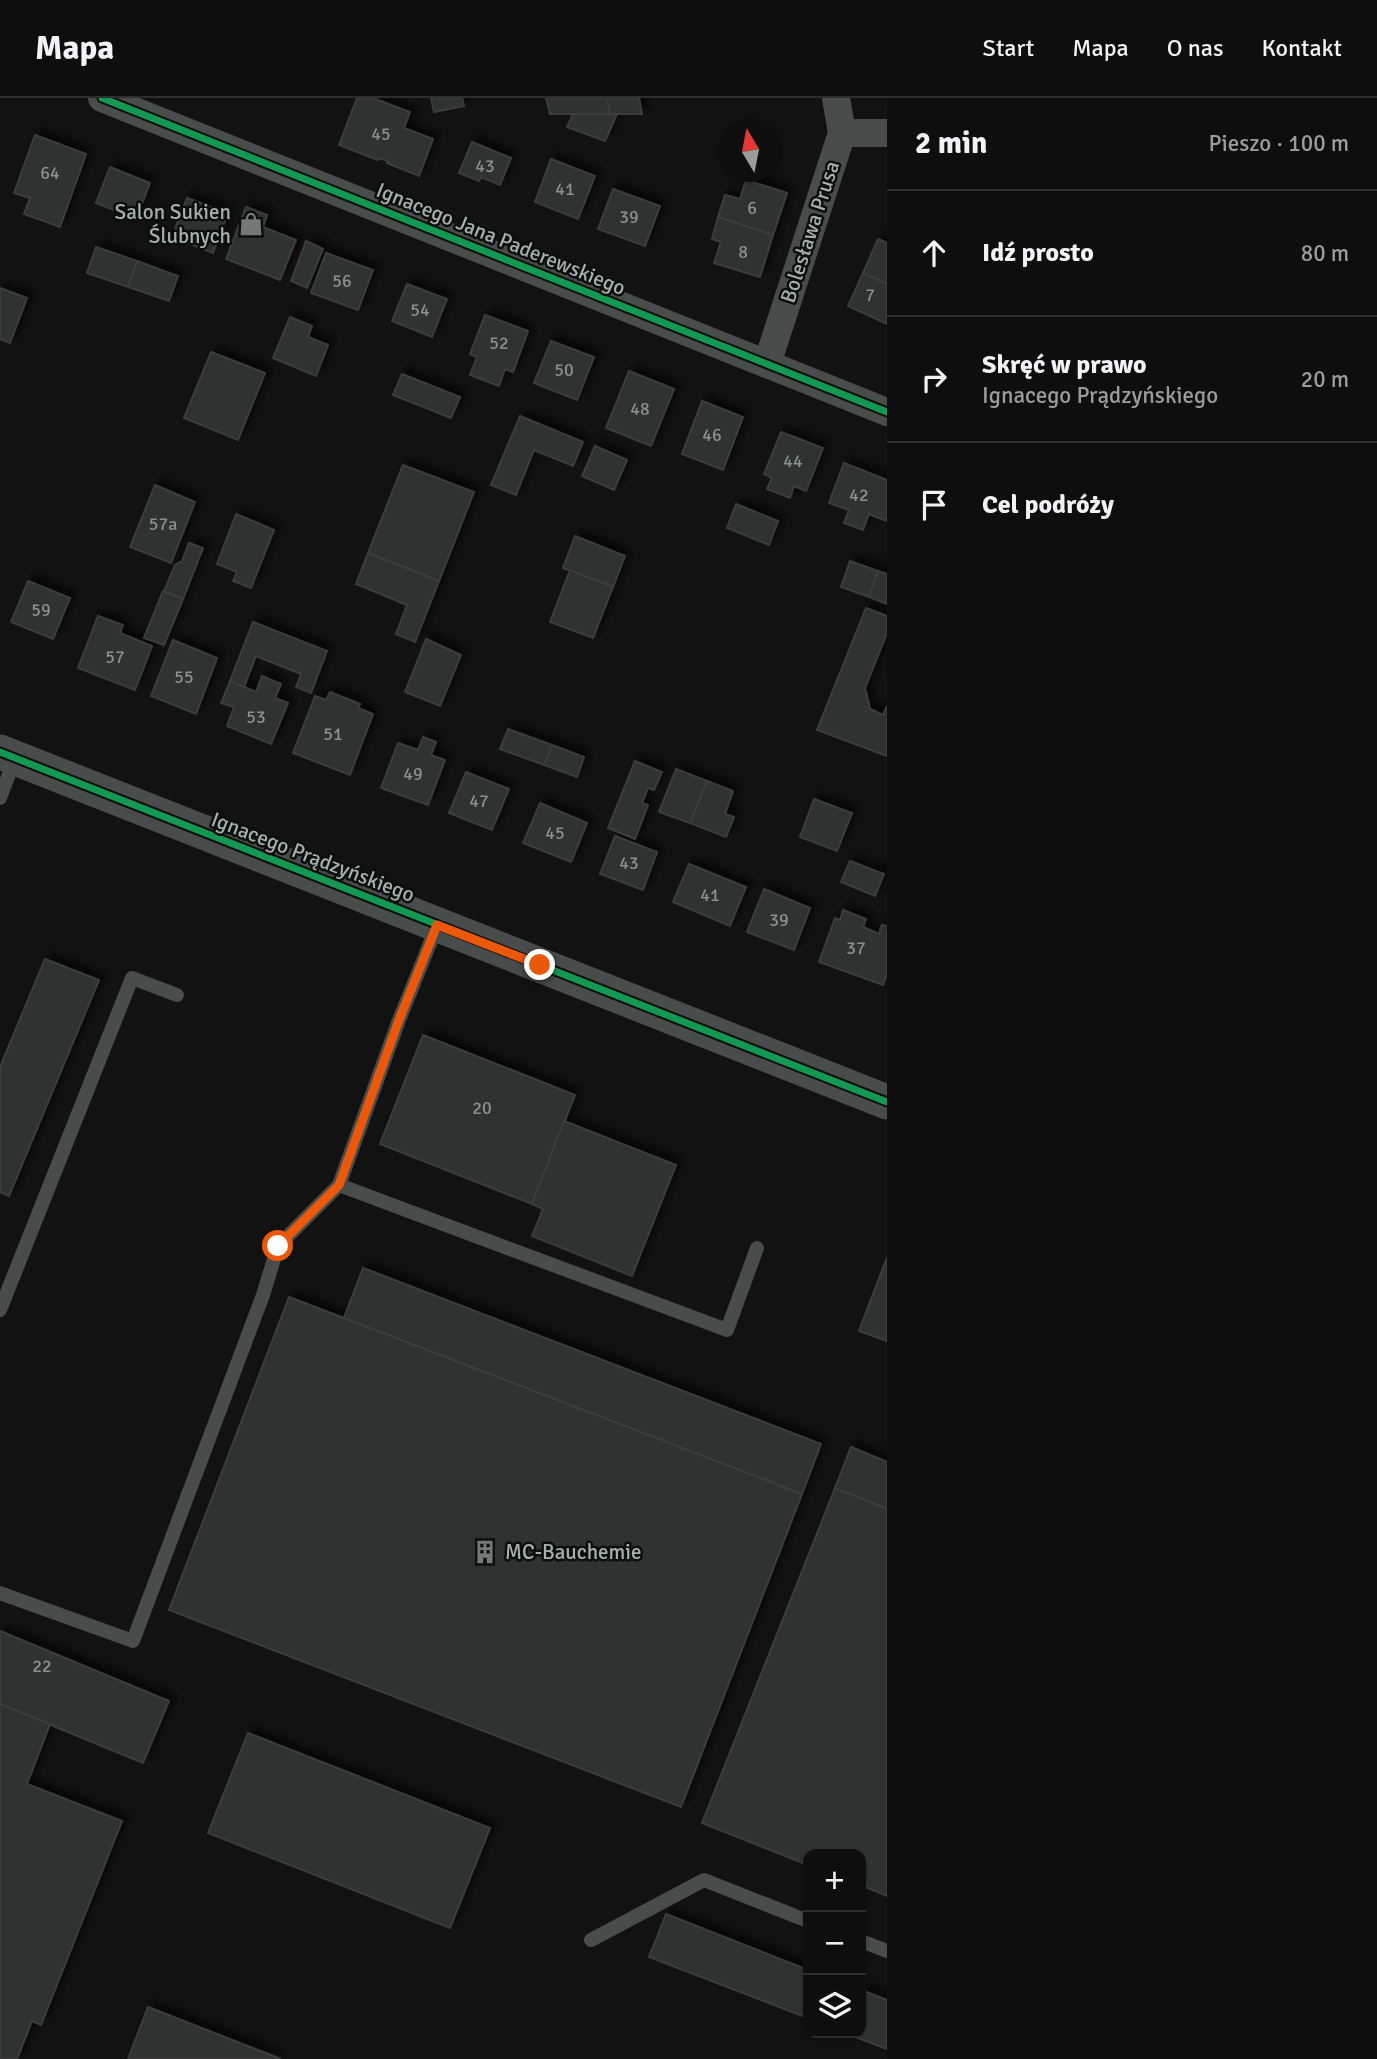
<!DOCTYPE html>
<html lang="pl">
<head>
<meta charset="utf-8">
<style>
	:root { --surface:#0e0e0e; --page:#171717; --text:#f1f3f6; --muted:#9b9c9e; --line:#2e2e2e }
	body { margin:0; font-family:Signika,sans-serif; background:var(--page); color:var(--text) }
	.controls { position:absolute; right:21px; bottom:21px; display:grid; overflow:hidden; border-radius:14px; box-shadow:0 2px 5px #0004 }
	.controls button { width:63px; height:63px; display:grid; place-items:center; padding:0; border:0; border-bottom:2px solid var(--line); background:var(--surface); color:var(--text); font:35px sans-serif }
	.compass { position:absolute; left:719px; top:21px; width:63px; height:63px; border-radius:50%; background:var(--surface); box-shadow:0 2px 5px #0004; rotate:350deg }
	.stop { position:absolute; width:21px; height:21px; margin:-16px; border:5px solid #ea580c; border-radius:50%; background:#fff }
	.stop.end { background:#ea580c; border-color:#fff; box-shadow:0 2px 7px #0008 }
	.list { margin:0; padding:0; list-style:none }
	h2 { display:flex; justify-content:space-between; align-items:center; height:91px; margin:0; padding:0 28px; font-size:30px }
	h2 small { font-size:23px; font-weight:400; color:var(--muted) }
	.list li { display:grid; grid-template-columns:46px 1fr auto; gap:21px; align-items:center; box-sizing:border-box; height:126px; padding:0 28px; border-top:2px solid var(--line) }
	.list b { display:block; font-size:26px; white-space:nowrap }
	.list p { margin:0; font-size:23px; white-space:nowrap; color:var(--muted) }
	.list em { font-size:23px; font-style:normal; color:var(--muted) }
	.icon { flex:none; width:38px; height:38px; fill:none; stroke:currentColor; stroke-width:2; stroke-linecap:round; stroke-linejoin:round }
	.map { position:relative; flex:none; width:887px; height:1961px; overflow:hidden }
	header { display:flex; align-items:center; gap:42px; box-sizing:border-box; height:98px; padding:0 35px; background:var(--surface); border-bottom:2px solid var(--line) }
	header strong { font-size:33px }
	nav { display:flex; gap:38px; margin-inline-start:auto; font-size:24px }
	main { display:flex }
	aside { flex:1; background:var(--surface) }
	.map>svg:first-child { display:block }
	.building { fill:#2f3131; stroke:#3a3e3d; stroke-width:2; filter:url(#shadow) }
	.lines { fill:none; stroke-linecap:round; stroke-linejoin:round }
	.service { stroke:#484c4a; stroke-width:14 }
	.minor { stroke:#484c4a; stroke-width:28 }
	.tertiary { stroke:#484c4a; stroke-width:35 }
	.cycleway-casing { stroke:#0c0e0e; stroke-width:11 }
	.cycleway { stroke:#139951; stroke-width:7 }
	.route { stroke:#ea580c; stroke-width:9 }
	.labels { text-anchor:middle; stroke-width:5; stroke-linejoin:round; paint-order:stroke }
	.number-label { font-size:18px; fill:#87928e }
	.poi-label { font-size:21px; fill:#a4b2ad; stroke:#0c0e0e; text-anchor:end }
	.street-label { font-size:21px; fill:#a4b2ad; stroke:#0c0e0e }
</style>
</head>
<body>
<header>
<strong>Mapa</strong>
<nav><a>Start</a><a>Mapa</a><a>O nas</a><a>Kontakt</a></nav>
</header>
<main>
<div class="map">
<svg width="887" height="1961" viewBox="0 0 887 1961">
	<defs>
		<filter id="shadow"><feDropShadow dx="6" dy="-6" stdDeviation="3.5" flood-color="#0009"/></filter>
	</defs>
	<rect width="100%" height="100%" fill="#121212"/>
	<g class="building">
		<polygon points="357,0 373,0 410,14 404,30 433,41 419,78 387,65 388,63 380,60 378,62 339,47"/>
		<polygon points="431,0 462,0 464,8 434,14"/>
		<polygon points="546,0 607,0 610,16 550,16"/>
		<polygon points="607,0 639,0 642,16 610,16"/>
		<polygon points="573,16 617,16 605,43 567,29"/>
		<polygon points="35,37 86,56 60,129 24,116 30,100 14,95"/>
		<polygon points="472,44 511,60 500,87 481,79 479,83 459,75"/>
		<polygon points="551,61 595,78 578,121 535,104"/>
		<polygon points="110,69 150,85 136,121 96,105"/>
		<polygon points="746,82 787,95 773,137 718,119 725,97 740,101"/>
		<polygon points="613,91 660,108 645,148 598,131"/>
		<polygon points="187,100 228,115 213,155 172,139"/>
		<polygon points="246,109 267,117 263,129 296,142 280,182 226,161"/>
		<polygon points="718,119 773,137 760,179 714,165 721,144 712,141"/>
		<polygon points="878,141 887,145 887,186 863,175"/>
		<polygon points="306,143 323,151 307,190 291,183"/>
		<polygon points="96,149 137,163 128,189 87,175"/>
		<polygon points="326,155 373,172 358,212 311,195"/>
		<polygon points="137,163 178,178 169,203 128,189"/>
		<polygon points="863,175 887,186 887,226 848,208"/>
		<polygon points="407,186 447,201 432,239 392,223"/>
		<polygon points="0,190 27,200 10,245 0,241"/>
		<polygon points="485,217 528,233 513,274 505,271 499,288 470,277 477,259 470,256"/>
		<polygon points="290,219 312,228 308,239 328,247 316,278 273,260"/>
		<polygon points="551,243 594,259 577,302 534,285"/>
		<polygon points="211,254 265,275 238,342 184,320"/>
		<polygon points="629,273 674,291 651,348 606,330"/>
		<polygon points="402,276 460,299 451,320 393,297"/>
		<polygon points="702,303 743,319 723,372 682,356"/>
		<polygon points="520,318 583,344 573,368 534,352 516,397 491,387"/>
		<polygon points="781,334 823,350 806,393 794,388 790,400 767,391 772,380 764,376"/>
		<polygon points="595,348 627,362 614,392 582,378"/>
		<polygon points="844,365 887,382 887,423 869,416 863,432 844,425 849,412 829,405"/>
		<polygon points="403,367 474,394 439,483 368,455"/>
		<polygon points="155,387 195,404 171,465 130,449"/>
		<polygon points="736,406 778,423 769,447 727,430"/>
		<polygon points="236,416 274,432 251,490 233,483 237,474 217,466"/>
		<polygon points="575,438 625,458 613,489 563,470"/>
		<polygon points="189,445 203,450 183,501 164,493 175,467 182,463"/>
		<polygon points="368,455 439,483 415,544 396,536 407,507 356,486"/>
		<polygon points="850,463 878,473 869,499 841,489"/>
		<polygon points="570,472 613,489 593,540 550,524"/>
		<polygon points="878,473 887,476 887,506 869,499"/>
		<polygon points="28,483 70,500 53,541 11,524"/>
		<polygon points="163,493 183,501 164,547 144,540"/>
		<polygon points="866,510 887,518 887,535 865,590 870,611 883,617 887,608 887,658 817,632"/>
		<polygon points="98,518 123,527 120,535 152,548 135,592 78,570"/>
		<polygon points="253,524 327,553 311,595 296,589 301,576 256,558 244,589 230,583"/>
		<polygon points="426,541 461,557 440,608 405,594"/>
		<polygon points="173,542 217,560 196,616 151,598"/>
		<polygon points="262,578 281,586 275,600 288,605 271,646 227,628 234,609 221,605 230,583 256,594"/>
		<polygon points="330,594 360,606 358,610 373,616 350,677 293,655 315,598 326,602"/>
		<polygon points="508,631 552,647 544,667 500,651"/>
		<polygon points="423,639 436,644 431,657 445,662 428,707 381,690 398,645 418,652"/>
		<polygon points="552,647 584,659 577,679 544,667"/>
		<polygon points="635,663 662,674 654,692 648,690 642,705 648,707 635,741 608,730"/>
		<polygon points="676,671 707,683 690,725 659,714"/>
		<polygon points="466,674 509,691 492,732 449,715"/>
		<polygon points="707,683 733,693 725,716 734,719 726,739 690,725"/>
		<polygon points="814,701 852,715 837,753 800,739"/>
		<polygon points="540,705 587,725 571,764 523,745"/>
		<polygon points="615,738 657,754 643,792 600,776"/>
		<polygon points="850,763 884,776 875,798 841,784"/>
		<polygon points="689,766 746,789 730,828 673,804"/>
		<polygon points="764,791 810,810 794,852 747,834"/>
		<polygon points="843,812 866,821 863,829 879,836 882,827 887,828 887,876 883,887 819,864 835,820 840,822"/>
		<polygon points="45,861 99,882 9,1098 0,1094 0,969"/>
		<polygon points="423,937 575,997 532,1106 380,1046"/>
		<polygon points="564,1023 676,1067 632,1178 532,1138 543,1111 532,1106"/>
		<polygon points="887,1159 887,1243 859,1233"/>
		<polygon points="363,1170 821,1346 802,1396 344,1220"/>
		<polygon points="289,1199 802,1396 681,1709 169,1512"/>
		<polygon points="851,1349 887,1364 887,1411 835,1390"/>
		<polygon points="835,1390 887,1411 887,1798 861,1787 861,1756 808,1756 808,1767 702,1725"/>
		<polygon points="0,1533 169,1603 143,1665 0,1606"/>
		<polygon points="0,1606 50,1626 27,1686 122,1723 41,1927 32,1923 17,1961 0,1961"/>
		<polygon points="248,1635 490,1730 450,1830 208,1735"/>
		<polygon points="666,1816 808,1872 808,1920 649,1859"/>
		<polygon points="861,1892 887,1902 887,1951 845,1935 861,1935"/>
		<polygon points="148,1909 281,1961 128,1961"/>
	</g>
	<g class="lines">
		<g class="service">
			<polyline points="0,700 15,660"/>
			<polyline points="339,1087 727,1232 757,1150"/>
			<polyline points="0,1212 132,880 177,897"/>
			<polyline points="0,1495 133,1543 263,1197 278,1148 339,1087 399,922 437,828"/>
			<polyline points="591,1842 704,1782 808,1823"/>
			<polyline points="861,1843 887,1853"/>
		</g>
		<g class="minor">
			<polyline points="102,0 887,314"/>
			<polyline points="842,35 887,35"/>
			<polyline points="767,266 842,35 836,0"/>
		</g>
		<polyline class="tertiary" points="0,654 887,1004"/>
		<g class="cycleway-casing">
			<g id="cycleway">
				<polyline points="102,0 887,314"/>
				<polyline points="0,654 887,1004"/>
			</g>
		</g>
		<use href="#cycleway" class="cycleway"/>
	</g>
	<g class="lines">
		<polyline class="route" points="278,1148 339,1087 399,922 437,827 540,867"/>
	</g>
	<defs>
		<g id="shop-bare" transform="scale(1.89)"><path d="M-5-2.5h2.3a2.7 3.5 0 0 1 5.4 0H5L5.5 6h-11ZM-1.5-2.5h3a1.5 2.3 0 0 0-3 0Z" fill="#717a77" stroke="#0c0e0e" stroke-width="2.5" paint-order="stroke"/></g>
		<g id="building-bare" transform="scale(1.89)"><path d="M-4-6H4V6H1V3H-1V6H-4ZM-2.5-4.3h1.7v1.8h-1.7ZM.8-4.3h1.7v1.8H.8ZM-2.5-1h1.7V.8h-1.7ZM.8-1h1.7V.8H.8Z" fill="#717a77" stroke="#0c0e0e" stroke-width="2.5" paint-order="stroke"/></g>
	</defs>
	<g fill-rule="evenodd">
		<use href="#shop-bare" x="251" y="126"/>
		<use href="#building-bare" x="485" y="1454"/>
	</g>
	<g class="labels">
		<g class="number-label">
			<text x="381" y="42">45</text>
			<text x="485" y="74">43</text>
			<text x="50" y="81">64</text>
			<text x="565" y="97">41</text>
			<text x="752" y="116">6</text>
			<text x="629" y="125">39</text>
			<text x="743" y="160">8</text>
			<text x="342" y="189">56</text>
			<text x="870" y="203">7</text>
			<text x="420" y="218">54</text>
			<text x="499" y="251">52</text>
			<text x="564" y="278">50</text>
			<text x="640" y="317">48</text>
			<text x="712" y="343">46</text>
			<text x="793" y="369">44</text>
			<text x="859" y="403">42</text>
			<text x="163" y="432">57a</text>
			<text x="41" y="518">59</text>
			<text x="115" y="565">57</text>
			<text x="184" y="585">55</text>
			<text x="256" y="625">53</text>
			<text x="333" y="642">51</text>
			<text x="413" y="682">49</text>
			<text x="479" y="709">47</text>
			<text x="555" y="741">45</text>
			<text x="629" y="771">43</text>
			<text x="710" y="803">41</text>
			<text x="779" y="828">39</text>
			<text x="856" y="856">37</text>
			<text x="482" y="1016">20</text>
			<text x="42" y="1574">22</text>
		</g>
		<g class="poi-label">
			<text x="231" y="121">Salon Sukien<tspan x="231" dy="24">Ślubnych</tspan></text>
			<text x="505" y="1461" text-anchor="start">MC-Bauchemie</text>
		</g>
		<g class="street-label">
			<text transform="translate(810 134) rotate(-72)" y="7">Bolesława Prusa</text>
			<text transform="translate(501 141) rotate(22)" y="7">Ignacego Jana Paderewskiego</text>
			<text transform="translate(313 759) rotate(21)" y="7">Ignacego Prądzyńskiego</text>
		</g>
	</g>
</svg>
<div class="controls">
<button>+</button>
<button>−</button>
<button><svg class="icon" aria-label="layers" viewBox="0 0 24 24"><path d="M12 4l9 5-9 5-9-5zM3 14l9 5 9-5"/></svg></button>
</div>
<svg class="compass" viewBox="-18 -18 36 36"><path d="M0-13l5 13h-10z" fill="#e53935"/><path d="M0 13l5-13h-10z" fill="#9b9c9e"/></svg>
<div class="stop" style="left:278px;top:1148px"></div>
<div class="stop end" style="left:540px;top:867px"></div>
</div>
<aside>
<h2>2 min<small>Pieszo · 100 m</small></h2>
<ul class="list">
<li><svg class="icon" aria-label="ahead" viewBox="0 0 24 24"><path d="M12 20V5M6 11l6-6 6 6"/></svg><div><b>Idź prosto</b></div><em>80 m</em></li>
<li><svg class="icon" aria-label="right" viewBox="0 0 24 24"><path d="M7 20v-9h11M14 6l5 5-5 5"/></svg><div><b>Skręć w prawo</b><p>Ignacego Prądzyńskiego</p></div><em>20 m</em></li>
<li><svg class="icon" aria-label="arrive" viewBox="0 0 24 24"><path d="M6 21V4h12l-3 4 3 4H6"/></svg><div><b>Cel podróży</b></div></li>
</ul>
</aside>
</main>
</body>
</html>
